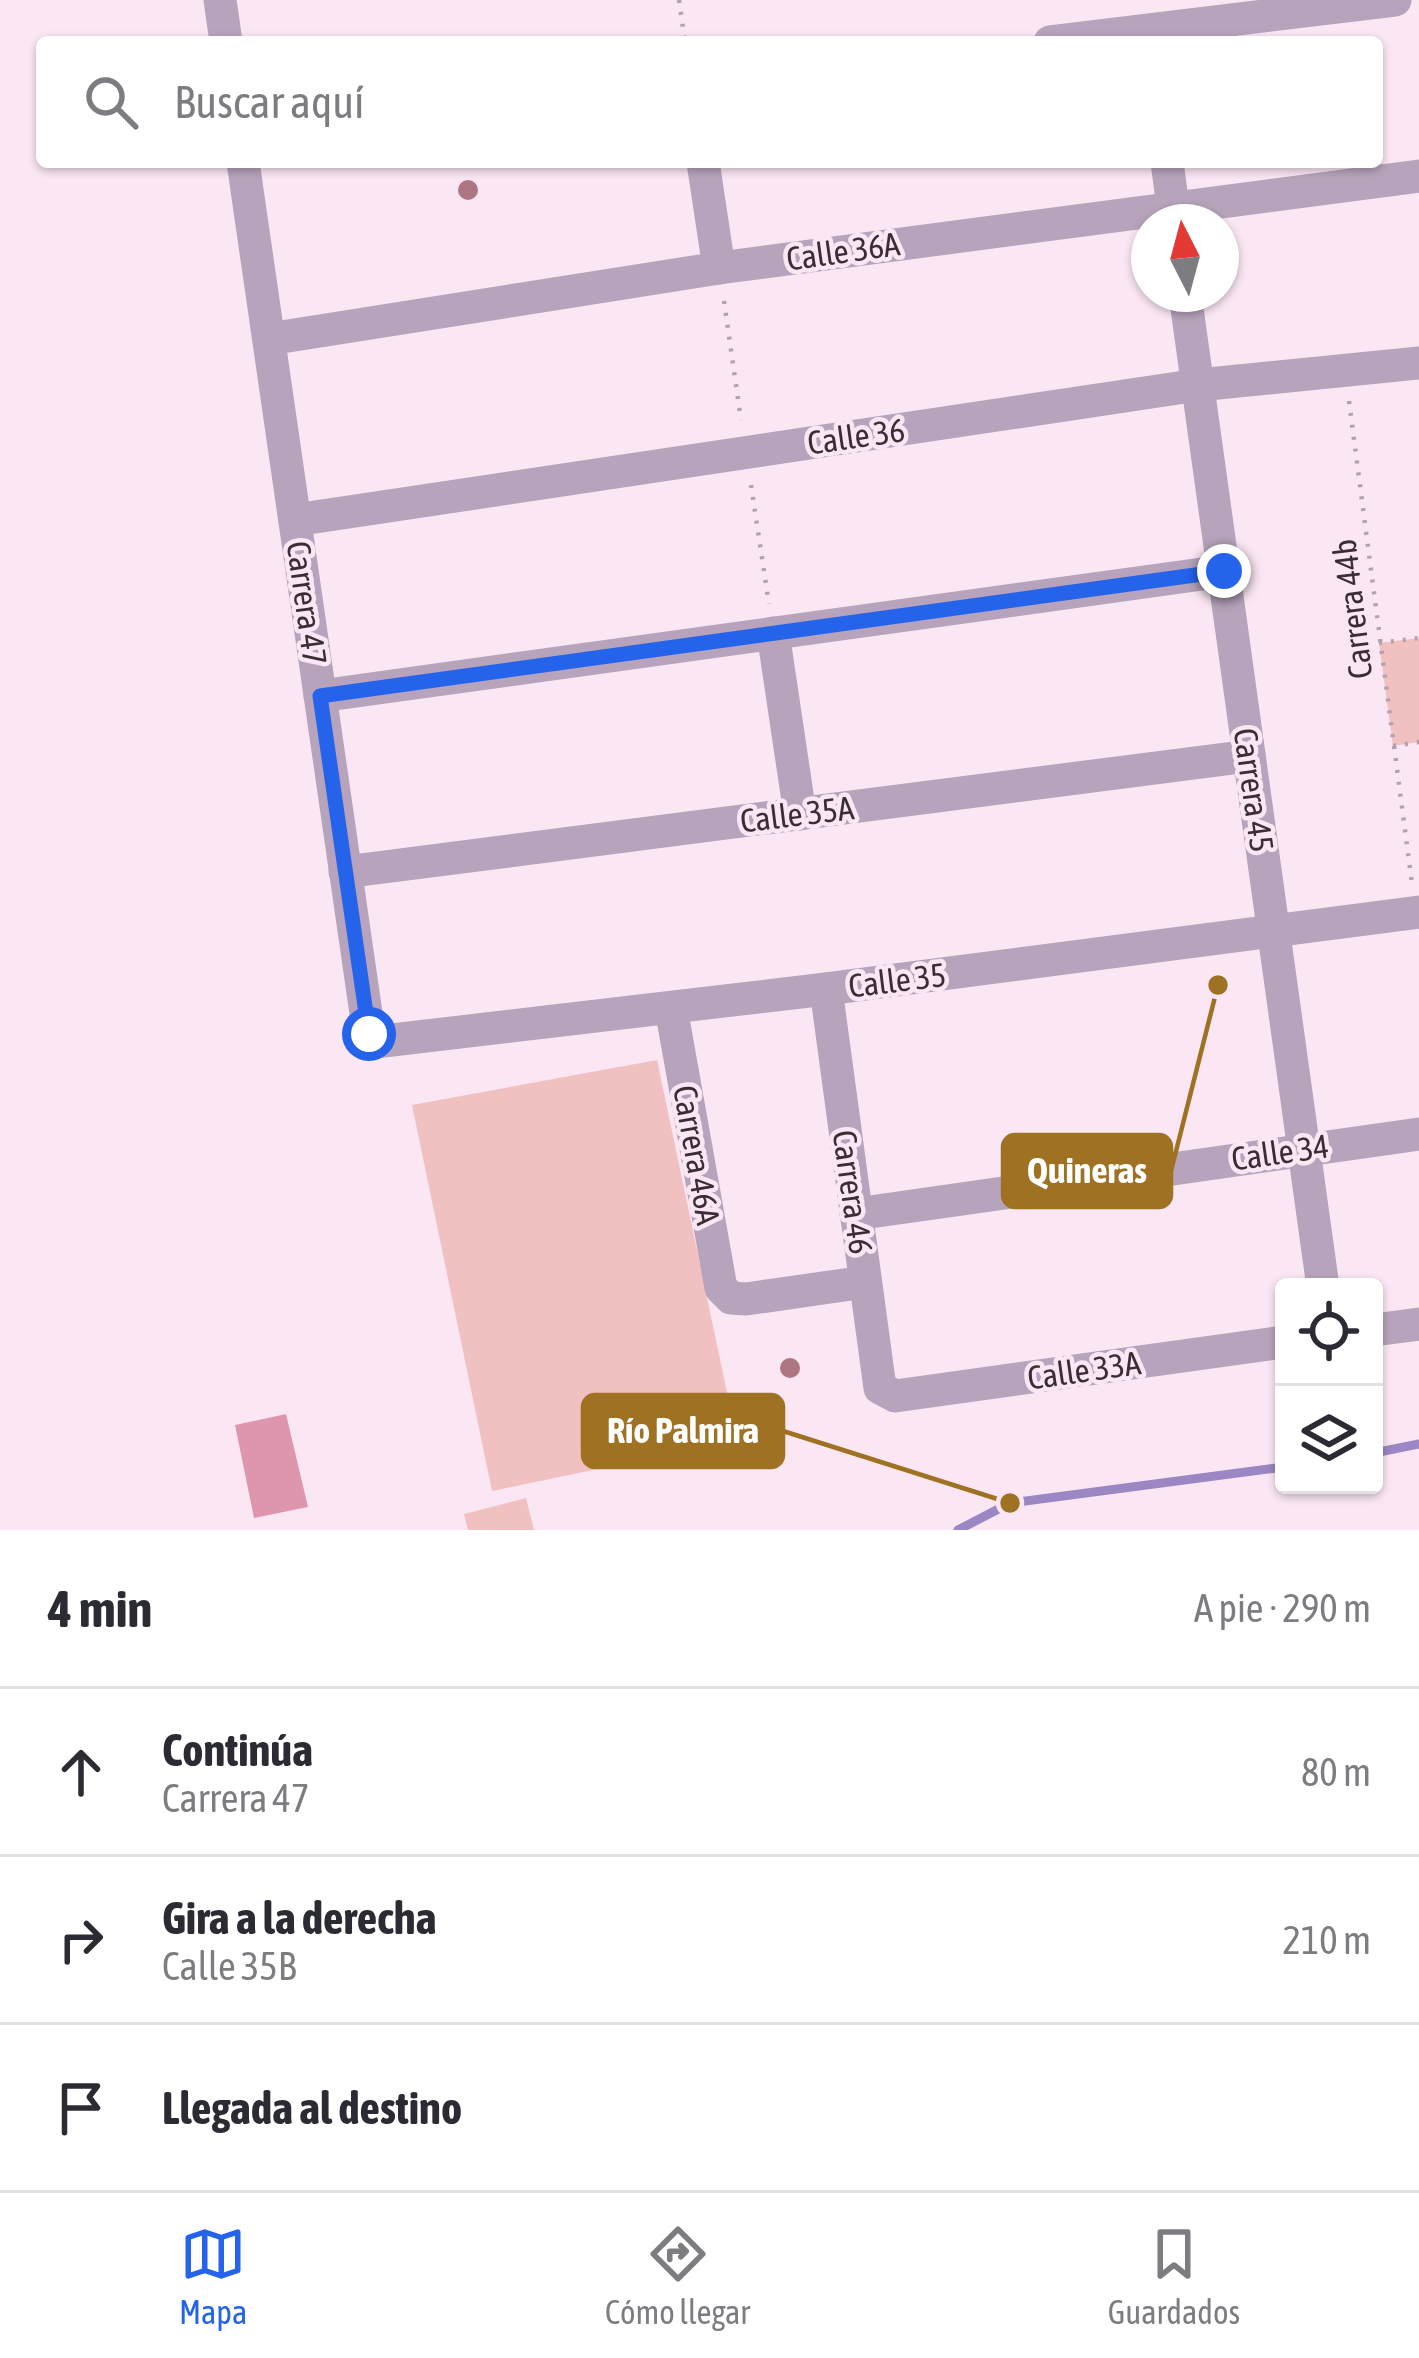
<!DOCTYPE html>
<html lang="es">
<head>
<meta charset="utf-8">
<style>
	:root { --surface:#fff; --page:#f2f2f3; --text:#2b2b33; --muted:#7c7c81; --line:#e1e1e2; --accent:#2563eb }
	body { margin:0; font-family:"Asap Condensed",sans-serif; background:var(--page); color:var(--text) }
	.controls { position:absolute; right:36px; bottom:36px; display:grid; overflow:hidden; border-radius:12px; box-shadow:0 3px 9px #0004 }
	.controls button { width:108px; height:108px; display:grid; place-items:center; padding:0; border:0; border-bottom:3px solid var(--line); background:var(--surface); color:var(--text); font:60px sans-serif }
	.compass { position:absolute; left:1131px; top:204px; width:108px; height:108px; border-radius:50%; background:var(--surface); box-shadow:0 3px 9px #0004; rotate:354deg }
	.stop { position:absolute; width:36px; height:36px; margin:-27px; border:9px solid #2563eb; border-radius:50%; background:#fff }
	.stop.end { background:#2563eb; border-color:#fff; box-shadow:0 3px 12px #0008 }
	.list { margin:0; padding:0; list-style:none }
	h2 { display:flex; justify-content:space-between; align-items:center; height:156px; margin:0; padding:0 48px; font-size:51px }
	h2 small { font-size:39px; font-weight:400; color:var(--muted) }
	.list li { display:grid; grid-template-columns:78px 1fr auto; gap:36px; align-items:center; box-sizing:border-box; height:168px; padding:0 48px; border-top:3px solid var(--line) }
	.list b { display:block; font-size:45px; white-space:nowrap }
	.list p { margin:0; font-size:39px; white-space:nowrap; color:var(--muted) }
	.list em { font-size:39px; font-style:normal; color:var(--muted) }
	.icon { flex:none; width:66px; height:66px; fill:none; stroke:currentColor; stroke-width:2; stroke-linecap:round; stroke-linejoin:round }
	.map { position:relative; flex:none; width:1419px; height:1530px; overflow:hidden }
	.search { position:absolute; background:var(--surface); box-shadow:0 3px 9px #0004; left:36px; right:36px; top:36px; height:132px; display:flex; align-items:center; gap:30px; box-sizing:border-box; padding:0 42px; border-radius:12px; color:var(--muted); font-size:45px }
	.sheet { height:660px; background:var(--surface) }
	nav { display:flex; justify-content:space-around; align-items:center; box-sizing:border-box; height:168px; border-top:3px solid var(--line); background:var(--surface); font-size:33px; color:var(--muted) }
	nav a { display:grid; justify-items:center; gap:6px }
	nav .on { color:var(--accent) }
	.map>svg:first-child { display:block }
	.green { fill:#f1c0c1 }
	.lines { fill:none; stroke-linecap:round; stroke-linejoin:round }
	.stream { stroke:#9b87c3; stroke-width:9 }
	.building { fill:#de96ae }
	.path { stroke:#b3a1ad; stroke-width:4.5; stroke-dasharray:3 9; stroke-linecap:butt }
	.minor { stroke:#b7a4bc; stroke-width:33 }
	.tree { fill:#ae7582 }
	.route { stroke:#2563eb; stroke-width:15 }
	.labels { text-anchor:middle; stroke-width:9; stroke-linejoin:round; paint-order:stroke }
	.street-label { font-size:33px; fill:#3a2d36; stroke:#fbe7f4 }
	.leader { fill:none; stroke:#9f7122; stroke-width:4.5 }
	.callout-dot { fill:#9f7122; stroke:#fbe7f4; stroke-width:4.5 }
	.callout { fill:#9f7122; stroke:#9f7122; stroke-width:4.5 }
	.callout-label { font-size:36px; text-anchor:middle; font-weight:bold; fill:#fff }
</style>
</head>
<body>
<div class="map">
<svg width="1419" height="1530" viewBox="0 0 1419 1530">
	<rect width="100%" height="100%" fill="#fbe7f4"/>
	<g class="green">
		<polygon points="1419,638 1419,742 1393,746 1379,643"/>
		<polygon points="657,1060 737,1440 492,1491 412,1105"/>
		<polygon points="526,1498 534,1530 468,1530 464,1514"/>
	</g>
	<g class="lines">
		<g class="stream">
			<polyline points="1374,1453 1419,1444"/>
			<polyline points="958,1530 1010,1503 1284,1467"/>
		</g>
	</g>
	<polygon class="building" points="286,1414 308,1507 254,1518 235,1425"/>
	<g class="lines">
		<g class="path">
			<polyline points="679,0 685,42"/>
			<polyline points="724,301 741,420"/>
			<polyline points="1349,401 1412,884"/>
			<polyline points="751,485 769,604"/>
			<polyline points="1379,643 1419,638"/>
			<polyline points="1393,746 1419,742"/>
		</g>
		<g class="minor">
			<polyline points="220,0 226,42"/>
			<polyline points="1050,42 1395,0"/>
			<polyline points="243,162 369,1034 375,1042 826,989 1419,912"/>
			<polyline points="703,162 719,268"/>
			<polyline points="1167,162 1175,222"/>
			<polyline points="1185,294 1323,1287"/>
			<polyline points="269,339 719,268 1419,176"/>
			<polyline points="295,520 1198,385 1419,363"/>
			<polyline points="773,633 800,814"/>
			<polyline points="320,696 1224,571"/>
			<polyline points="345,872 1249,756"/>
			<polyline points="826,989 880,1388 895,1396 1284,1342"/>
			<polyline points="671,1008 721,1288 731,1298 746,1299 865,1282"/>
			<polyline points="856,1214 1419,1134"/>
			<polyline points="1374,1330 1419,1324"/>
		</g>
	</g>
	<g class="tree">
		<circle cx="468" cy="190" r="10"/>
		<circle cx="790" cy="1368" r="10"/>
	</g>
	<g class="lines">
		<polyline class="route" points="369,1034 320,696 1224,571"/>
	</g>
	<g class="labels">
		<g class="street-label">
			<text transform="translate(843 251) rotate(-8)" y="12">Calle 36A</text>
			<text transform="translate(856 436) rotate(-8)" y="12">Calle 36</text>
			<text transform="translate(307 603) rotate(82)" y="12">Carrera 47</text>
			<text transform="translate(1352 609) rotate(-97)" y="12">Carrera 44b</text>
			<text transform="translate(1254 790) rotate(82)" y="12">Carrera 45</text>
			<text transform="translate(797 814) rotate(-7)" y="12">Calle 35A</text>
			<text transform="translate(897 980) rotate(-7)" y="12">Calle 35</text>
			<text transform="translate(1280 1152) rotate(-8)" y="12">Calle 34</text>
			<text transform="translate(697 1155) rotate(80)" y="12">Carrera 46A</text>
			<text transform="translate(853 1192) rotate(82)" y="12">Carrera 46</text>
			<text transform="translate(1084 1370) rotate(-8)" y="12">Calle 33A</text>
		</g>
	</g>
	<path class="leader" d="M1218 985L1171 1171M1010 1503L783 1431"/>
	<g class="callout-dot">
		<circle cx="1218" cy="985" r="12"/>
		<circle cx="1010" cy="1503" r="12"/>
	</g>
	<g class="callout">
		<rect x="1003" y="1135" width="168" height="72" rx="12"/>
		<rect x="583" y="1395" width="200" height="72" rx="12"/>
	</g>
	<g class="callout-label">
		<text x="1087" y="1183">Quineras</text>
		<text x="683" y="1443">Río Palmira</text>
	</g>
</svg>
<div class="controls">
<button><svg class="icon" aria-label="locate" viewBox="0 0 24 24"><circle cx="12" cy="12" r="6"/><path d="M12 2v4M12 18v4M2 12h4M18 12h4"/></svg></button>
<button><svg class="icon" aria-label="layers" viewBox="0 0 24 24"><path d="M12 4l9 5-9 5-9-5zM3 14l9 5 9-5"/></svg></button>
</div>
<svg class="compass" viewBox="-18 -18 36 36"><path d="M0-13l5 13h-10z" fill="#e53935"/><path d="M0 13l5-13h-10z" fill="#7c7c81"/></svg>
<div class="stop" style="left:369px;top:1034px"></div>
<div class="stop end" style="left:1224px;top:571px"></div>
<div class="search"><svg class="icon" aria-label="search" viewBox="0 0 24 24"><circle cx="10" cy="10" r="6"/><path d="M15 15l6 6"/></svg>Buscar aquí</div>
</div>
<section class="sheet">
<h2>4 min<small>A pie · 290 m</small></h2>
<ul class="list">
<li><svg class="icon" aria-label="ahead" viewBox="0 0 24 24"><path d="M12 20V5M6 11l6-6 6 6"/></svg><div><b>Continúa</b><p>Carrera 47</p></div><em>80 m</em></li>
<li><svg class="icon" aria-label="right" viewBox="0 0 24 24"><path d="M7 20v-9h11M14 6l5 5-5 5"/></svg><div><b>Gira a la derecha</b><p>Calle 35B</p></div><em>210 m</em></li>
<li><svg class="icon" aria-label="arrive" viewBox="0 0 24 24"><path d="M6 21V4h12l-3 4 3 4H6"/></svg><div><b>Llegada al destino</b></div></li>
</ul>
</section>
<nav>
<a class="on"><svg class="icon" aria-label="map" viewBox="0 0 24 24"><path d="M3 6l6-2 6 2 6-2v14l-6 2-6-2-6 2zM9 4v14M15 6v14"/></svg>Mapa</a>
<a><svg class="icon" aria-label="directions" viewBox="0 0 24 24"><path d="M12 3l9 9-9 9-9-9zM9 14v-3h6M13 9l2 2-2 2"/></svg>Cómo llegar</a>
<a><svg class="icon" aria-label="saved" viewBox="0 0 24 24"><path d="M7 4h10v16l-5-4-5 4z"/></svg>Guardados</a>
</nav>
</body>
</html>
